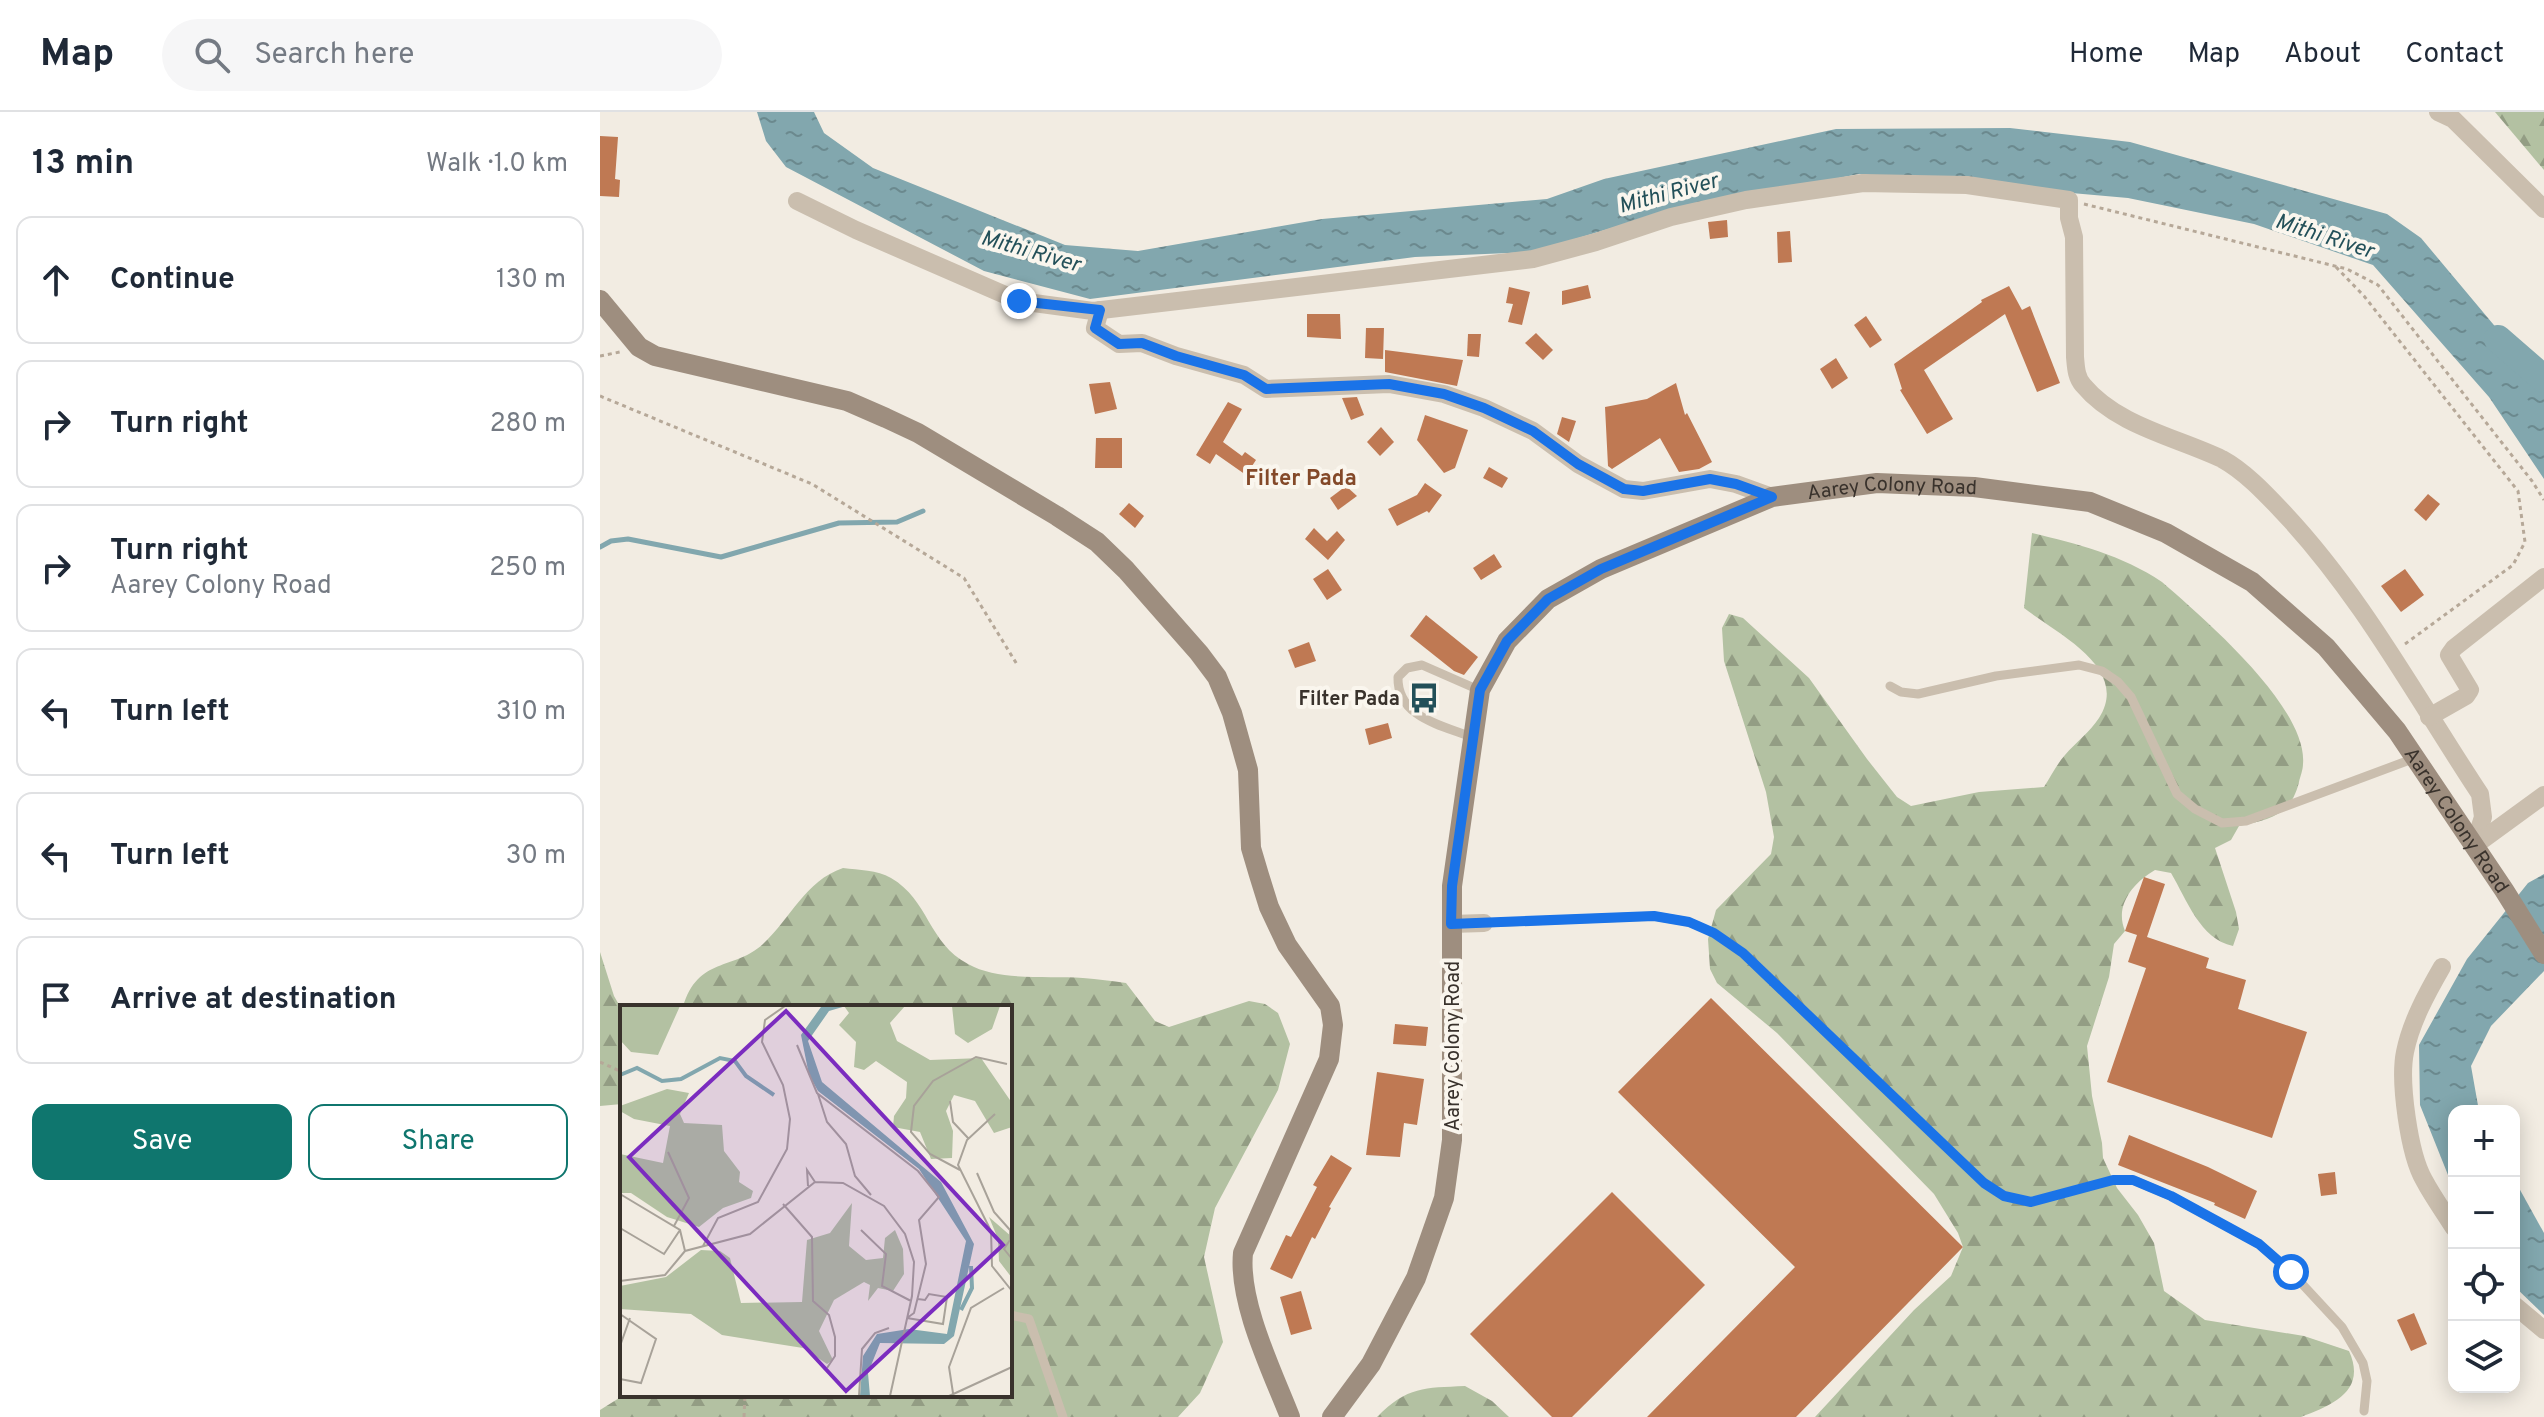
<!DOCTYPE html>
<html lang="en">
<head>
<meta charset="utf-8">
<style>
	:root { --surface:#fff; --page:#f6f6f7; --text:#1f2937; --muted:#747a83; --line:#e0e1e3; --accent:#0f766e }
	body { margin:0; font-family:Overpass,sans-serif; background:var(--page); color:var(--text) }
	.controls { position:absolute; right:24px; bottom:24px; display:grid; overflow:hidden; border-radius:16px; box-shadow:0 4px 20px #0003 }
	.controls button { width:72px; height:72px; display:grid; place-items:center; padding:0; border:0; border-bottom:2px solid var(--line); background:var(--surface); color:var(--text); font:40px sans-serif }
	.stop { position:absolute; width:24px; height:24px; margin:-18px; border:6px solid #1a73e8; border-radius:50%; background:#fff }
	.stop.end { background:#1a73e8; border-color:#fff; box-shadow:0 2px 8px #0008 }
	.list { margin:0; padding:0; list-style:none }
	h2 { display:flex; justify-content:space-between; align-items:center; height:104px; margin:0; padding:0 32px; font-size:34px }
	h2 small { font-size:26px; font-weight:400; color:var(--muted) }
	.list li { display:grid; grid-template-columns:52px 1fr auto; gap:24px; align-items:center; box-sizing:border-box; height:128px; margin:0 16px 16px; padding:0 16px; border:2px solid var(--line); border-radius:16px }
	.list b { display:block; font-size:30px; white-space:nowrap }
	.list p { margin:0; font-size:26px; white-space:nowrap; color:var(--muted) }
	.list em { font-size:26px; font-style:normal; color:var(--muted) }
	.actions { display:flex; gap:16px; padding:24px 32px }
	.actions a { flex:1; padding:18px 0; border:2px solid var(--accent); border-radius:16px; text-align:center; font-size:28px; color:var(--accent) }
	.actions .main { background:var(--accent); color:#fff }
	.icon { flex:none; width:44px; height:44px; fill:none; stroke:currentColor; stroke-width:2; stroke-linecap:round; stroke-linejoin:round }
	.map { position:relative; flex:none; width:1944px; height:1305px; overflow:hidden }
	header { display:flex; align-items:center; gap:48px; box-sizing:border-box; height:112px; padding:0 40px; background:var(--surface); border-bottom:2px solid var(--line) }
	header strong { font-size:38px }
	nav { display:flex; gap:44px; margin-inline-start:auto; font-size:28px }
	.search { width:560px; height:72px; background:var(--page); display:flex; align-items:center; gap:20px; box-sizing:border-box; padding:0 28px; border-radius:44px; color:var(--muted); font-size:30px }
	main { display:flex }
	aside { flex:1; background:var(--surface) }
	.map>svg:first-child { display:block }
	.forest { fill:url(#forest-firs) }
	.water { fill:url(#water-ripples) }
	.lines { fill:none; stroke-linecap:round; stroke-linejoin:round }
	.stream { stroke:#82a7ae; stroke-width:5 }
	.river { stroke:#82a7ae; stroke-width:28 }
	.building { fill:#bf7953 }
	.path { stroke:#b6a898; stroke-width:3; stroke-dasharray:4 4; stroke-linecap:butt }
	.lane { stroke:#cabeae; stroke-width:9 }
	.street { stroke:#cabeae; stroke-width:18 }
	.secondary { stroke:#9e8e7f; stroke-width:20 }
	.route { stroke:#1a73e8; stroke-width:10 }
	.labels { text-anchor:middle; stroke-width:8; stroke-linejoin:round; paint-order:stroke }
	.street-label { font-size:20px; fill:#39322c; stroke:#faf6ee }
	.poi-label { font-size:20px; font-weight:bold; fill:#39322c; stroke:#faf6ee; text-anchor:end }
	.water-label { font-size:22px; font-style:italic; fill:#235059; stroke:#faf6ee }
	.neighbourhood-label { font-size:22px; font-weight:bold; fill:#844929; stroke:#faf6ee }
	.inset-river { fill:none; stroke:#82a7ae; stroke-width:4 }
	.inset-road { fill:none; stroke:#a8a299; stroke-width:2 }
	.view { fill:#7b2cbf; fill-opacity:0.15; stroke:#7b2cbf; stroke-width:4 }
	.inset-edge { fill:none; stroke:#39322c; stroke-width:4 }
</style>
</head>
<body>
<header>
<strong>Map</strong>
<div class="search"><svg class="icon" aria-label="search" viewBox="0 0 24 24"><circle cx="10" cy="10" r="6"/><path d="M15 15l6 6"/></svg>Search here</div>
<nav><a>Home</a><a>Map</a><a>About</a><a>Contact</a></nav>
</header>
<main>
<aside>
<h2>13 min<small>Walk · 1.0 km</small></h2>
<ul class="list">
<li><svg class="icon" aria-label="ahead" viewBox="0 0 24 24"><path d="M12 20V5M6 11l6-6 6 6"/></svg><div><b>Continue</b></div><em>130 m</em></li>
<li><svg class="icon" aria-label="right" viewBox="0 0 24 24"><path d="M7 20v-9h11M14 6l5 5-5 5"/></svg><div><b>Turn right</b></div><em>280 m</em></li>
<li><svg class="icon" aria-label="right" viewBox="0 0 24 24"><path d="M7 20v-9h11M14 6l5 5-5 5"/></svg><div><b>Turn right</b><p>Aarey Colony Road</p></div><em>250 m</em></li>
<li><svg class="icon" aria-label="left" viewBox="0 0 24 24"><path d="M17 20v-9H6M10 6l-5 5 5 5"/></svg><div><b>Turn left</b></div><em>310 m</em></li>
<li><svg class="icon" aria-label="left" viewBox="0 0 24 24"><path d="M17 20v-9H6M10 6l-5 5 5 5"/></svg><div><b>Turn left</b></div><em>30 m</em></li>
<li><svg class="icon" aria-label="arrive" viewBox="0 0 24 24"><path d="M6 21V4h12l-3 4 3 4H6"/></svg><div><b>Arrive at destination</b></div></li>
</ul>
<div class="actions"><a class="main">Save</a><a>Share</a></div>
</aside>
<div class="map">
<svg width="1944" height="1305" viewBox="0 0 1944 1305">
	<defs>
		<pattern id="forest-firs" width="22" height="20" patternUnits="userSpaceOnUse" patternTransform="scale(2)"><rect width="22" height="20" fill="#b3c1a2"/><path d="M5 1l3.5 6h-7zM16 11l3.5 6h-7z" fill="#939d84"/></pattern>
		<pattern id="water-ripples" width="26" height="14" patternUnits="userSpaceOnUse" patternTransform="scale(2)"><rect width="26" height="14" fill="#82a7ae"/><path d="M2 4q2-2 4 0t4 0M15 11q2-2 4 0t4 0" fill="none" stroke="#6b898e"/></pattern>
	</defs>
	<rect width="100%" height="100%" fill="#f2ece2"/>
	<g class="forest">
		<polygon points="1895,0 1944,0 1944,58"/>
		<path d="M 1432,421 C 1478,432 1522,443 1562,470 C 1602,505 1708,595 1703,652 C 1703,658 1700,665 1699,670 C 1691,704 1668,708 1639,714 L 1631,728 L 1615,736 L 1636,800 L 1639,817 L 1633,834 C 1600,827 1587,788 1571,761 L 1555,758 C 1534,770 1514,793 1525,819 L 1514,832 L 1509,865 L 1487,934 L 1492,984 L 1502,1031 L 1503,1046 L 1517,1076 L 1538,1103 L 1554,1131 L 1564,1179 L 1605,1208 L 1704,1224 L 1749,1239 C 1767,1279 1733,1293 1701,1305 L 1215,1305 L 1314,1198 L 1351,1164 L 1363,1135 L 1358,1121 L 1334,1082 L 1177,921 L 1117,871 L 1110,857 L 1108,827 L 1116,798 L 1171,742 L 1174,725 L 1166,680 L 1124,549 L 1122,516 L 1129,502 L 1143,506 L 1209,566 L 1267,647 L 1297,685 L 1311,694 L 1379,680 L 1444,675 C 1451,664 1457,652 1465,643 C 1475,631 1490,620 1499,606 C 1531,556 1456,521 1424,496 Z"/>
		<path d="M 243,756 C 259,758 277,758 291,766 C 329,788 328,831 368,852 C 400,870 448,863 483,866 C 498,867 512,869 526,871 L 555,909 L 569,915 L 649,889 L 665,892 L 678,901 L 690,932 L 678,978 L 615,1096 L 604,1145 L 623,1230 L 600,1281 L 578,1305 L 0,1305 L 0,1298 L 24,1283 L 410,1283 L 410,895 L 83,895 C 98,844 134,859 163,832 C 191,806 205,769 243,756 Z"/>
		<polygon points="0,840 14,884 22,898 22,992 0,994"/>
		<path d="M 865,1274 L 892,1289 L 909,1305 L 777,1305 C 808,1274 824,1276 865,1274 Z"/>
	</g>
	<g class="water">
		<polygon points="157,0 214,0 224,21 273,56 465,133 538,139 722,107 947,87 1004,67 1236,17 1410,16 1530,30 1787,102 1821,126 1944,273 1944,367 1889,285 1773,153 1654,112 1528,86 1259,62 1058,102 932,140 815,145 490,187 384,159 186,55 166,29"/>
		<polygon points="1944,762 1944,859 1891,914 1871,954 1879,999 1854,999 1854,1078 1820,993 1819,933 1867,847 1928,771"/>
		<polygon points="1914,1067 1944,1121 1944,1203 1914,1174"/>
	</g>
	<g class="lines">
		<polyline class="stream" points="0,435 11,429 28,427 121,445 239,411 297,410 323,399"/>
		<polyline class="river" points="1898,227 1944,267"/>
	</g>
	<g class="building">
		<polygon points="0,24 18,25 15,67 20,68 19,85 0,84"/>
		<polygon points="1127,108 1128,125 1110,127 1108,110"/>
		<polygon points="1190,119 1192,150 1178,151 1177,120"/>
		<polygon points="988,173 991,186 962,193 962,179"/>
		<polygon points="1409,174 1422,198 1430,194 1460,271 1437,280 1405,202 1324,258 1353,307 1327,322 1300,278 1302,277 1294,252 1382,190 1381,188"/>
		<polygon points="909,175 930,180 922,213 908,210 913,192 906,191"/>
		<polygon points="707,202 740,202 741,227 707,225"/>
		<polygon points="1266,204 1282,228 1270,236 1254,213"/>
		<polygon points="766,216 784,216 783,247 765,246"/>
		<polygon points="936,221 953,238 943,248 925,231"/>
		<polygon points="868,222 881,222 879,245 867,244"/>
		<polygon points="785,238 863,248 857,274 785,260"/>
		<polygon points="1236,246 1248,266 1232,277 1220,257"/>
		<polygon points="510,270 517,297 495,302 489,272"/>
		<polygon points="1076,271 1085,303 1087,301 1112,350 1099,357 1079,360 1060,326 1012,357 1008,354 1005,295 1047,287"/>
		<polygon points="757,285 764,303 751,308 742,286"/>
		<polygon points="628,290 642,297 623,330 642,344 645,340 656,348 646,363 616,342 610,352 596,343"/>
		<polygon points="825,303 868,318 855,356 844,361 817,328"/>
		<polygon points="962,305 976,309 969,330 957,322"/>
		<polygon points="781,315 794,330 780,344 767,330"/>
		<polygon points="496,326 522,326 522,356 495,356"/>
		<polygon points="889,355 908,366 902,376 883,366"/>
		<polygon points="825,371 842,383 829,401 827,399 797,414 788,397 817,383"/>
		<polygon points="746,374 757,384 738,398 730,386"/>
		<polygon points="1828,382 1840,392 1826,409 1814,398"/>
		<polygon points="529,391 544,404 535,416 519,402"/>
		<polygon points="714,416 727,429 737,419 745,428 728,448 705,427"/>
		<polygon points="894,442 902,455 881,468 873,456"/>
		<polygon points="728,457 742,478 727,488 713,467"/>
		<polygon points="1805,457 1824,483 1801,500 1781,474"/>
		<polygon points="826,503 878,545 864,563 854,559 810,524"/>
		<polygon points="709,530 716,549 695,556 688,538"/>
		<polygon points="788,611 792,626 769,633 765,617"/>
		<polygon points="1544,765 1565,772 1547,825 1609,846 1606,856 1646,868 1638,897 1707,920 1672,1026 1507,970 1546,856 1528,850 1537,823 1525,819"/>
		<polygon points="1111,886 1363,1135 1196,1305 1047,1305 1195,1155 1018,980"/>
		<polygon points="795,912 828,915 826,934 793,932"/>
		<polygon points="777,960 824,967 817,1013 804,1011 800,1045 766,1043"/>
		<polygon points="1529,1023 1608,1055 1657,1079 1645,1107 1614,1093 1615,1091 1518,1053"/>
		<polygon points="731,1043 752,1056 729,1095 731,1096 715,1127 712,1125 692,1167 670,1157 686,1123 691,1125 717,1075 713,1073"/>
		<polygon points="1735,1060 1737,1082 1721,1084 1718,1062"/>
		<polygon points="1012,1080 1105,1173 972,1305 952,1305 870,1222"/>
		<polygon points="701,1179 712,1217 691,1223 680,1185"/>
		<polygon points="1814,1201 1827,1232 1811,1239 1797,1208"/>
	</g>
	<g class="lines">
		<g class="path">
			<polyline points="1484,92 1747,157 1778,173 1932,369 1944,388"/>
			<polyline points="1736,155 1764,184 1918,379 1925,430 1913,453 1805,532"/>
			<polyline points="0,244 20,240"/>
			<polyline points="0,284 212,372 364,466 418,554"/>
			<polyline points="0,950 22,960"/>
			<polyline points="144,1305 145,1283"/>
		</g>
		<g class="lane">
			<polyline points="1290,574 1301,580 1318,582 1396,564 1479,553 1502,559 1518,570 1531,585 1577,682 1595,697 1622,711 1646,709 1815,646"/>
			<path d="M 874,626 C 842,613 797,606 798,565 L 807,556 L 822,553 L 879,578"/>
			<polyline points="884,811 1054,804 1089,810 1114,821 1143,841 1384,1071 1404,1084 1431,1090 1513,1068 1533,1068 1571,1084 1659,1132 1691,1160 1742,1215 1763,1251 1767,1269 1764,1299"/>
			<polyline points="410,1203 429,1207 463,1305"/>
		</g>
		<g class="street">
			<polyline points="1838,0 1853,7 1944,97"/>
			<path d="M 197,89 L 256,118 L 419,189 L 493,199 L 933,147 L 996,130 L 1071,105 L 1146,88 L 1263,71 L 1367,73 L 1469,88 L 1469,106 L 1474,125 L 1475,245 C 1476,255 1476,265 1483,273 C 1517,314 1576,325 1622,347 C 1644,359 1664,380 1681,398 C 1761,482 1817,587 1880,682 L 1883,705 L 1874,734"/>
			<polyline points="500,198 495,216 519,232 542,231 576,244 644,263 666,277 789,272 844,282 884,296 933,319 978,352 1024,377 1043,379 1110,367 1136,372 1172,385"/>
			<polyline points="1829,605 1866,584 1870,578 1849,543 1854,536 1944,465"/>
			<polyline points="1874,734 1944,683"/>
			<polyline points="851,812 884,811"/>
			<path d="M 1842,855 C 1827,881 1811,910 1805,940 C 1799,969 1809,1042 1824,1068 C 1833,1085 1844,1100 1854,1116"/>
			<polyline points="1914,1193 1944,1218"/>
		</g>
		<g class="secondary">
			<path d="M 0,188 L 39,235 L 55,244 L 247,289 L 286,306 L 318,321 L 457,404 L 497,430 L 526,458 L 599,541 L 617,565 L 632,601 L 648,658 L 651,736 L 659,763 L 669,795 L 687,833 L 730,894 L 733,913 L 729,947 L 643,1141 C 638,1190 672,1259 690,1305"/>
			<path id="s1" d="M 732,1305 L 771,1252 L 816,1166 L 844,1086 L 852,1028 L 852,774 L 880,578 L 907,529 L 948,487 L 1001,457 L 1172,385 L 1277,371 L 1374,375 L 1490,390 L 1566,421 L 1652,470 L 1726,535 L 1797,619 L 1904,778 L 1944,842"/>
		</g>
	</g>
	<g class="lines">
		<polyline class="route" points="419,189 500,198 495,216 519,232 542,231 576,244 644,263 666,277 789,272 844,282 884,296 933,319 978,352 1024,377 1043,379 1110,367 1136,372 1172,385 1001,457 948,487 907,529 880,578 852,774 851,812 1054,804 1089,810 1114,821 1143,841 1384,1071 1404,1084 1431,1090 1513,1068 1533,1068 1571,1084 1659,1132 1691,1160"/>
	</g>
	<defs>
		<g id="bus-bare" transform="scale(2.4)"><path d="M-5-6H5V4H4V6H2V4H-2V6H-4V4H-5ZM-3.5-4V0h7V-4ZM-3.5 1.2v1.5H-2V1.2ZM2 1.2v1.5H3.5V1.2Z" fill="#235059" stroke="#faf6ee" stroke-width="2.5" paint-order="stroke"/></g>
	</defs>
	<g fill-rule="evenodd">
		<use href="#bus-bare" x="824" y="586"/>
	</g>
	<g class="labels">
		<g class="street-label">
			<text dy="7" stroke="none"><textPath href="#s1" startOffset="1240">Aarey Colony Road</textPath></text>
			<text dy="7" stroke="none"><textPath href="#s1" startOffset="1936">Aarey Colony Road</textPath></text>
			<text transform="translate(852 934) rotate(-90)" y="7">Aarey Colony Road</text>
		</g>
		<g class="poi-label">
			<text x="800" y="593">Filter Pada</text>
		</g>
		<g class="water-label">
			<text transform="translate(1068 80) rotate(-15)" y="8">Mithi River</text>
			<text transform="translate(1725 123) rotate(18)" y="8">Mithi River</text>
			<text transform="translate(431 138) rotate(16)" y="8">Mithi River</text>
		</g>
		<g class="neighbourhood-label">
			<text x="701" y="373">Filter Pada</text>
		</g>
	</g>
	<g transform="translate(20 893)">
		<rect width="392" height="392" fill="#f2ece2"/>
		<path d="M 0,1 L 60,1 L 38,50 L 11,47 L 0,35 ZM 224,1 L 285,1 L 270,18 L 277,36 L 310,55 L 361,53 L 392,98 L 392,122 L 374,128 L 355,96 L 334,90 L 326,106 L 333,126 L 332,153 L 311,154 L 300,127 L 273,122 L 274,111 L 286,93 L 287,77 L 256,56 L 244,65 L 234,62 L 236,37 L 219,20 L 229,8 ZM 332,1 L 380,1 L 372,24 L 348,38 L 335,29 ZM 47,84 L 69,88 L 60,109 L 64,118 L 102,120 L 104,146 L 120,167 L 119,177 L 133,186 L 131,193 L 103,203 L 79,222 L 47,212 L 11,188 L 0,188 L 0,149 L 43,158 L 50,121 L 14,114 L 0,106 L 0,101 ZM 232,198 L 229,241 L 246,255 L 263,253 L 265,233 L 275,225 L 283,244 L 284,269 L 273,286 L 258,283 L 248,296 L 250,280 L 244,277 L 214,295 L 199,326 L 213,355 L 207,359 L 183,343 L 102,330 L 71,309 L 0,304 L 0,281 L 46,272 L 81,245 L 100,246 L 110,253 L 121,298 L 182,297 L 187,235 L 210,228 ZM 369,212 L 392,232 L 392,273 L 379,256 L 378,234 Z" fill="#b3c1a2"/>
		<path d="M 226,1 L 209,6 L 188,36 L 202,77 L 321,177 L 354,239 L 334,331 L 324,339 L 260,338 L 248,368 L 250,391 L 240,391 L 243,351 L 257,329 L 289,324 L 327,329 L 346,236 L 299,164 L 198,86 L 189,70 L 181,30 L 201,2 Z" fill="#82a7ae"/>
		<path class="inset-river" d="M 0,70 L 17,63 L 42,76 L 61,74 L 100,53 L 115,56 L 126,71 L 154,90M 341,305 L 352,283 L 351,261"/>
		<path class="inset-road" d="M 177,40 L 197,88 L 298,166 L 319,192 L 299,215 L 306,259 L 294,308 L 287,313M 198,89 L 207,117 L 226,139 L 235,171 L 251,190M 330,96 L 333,117 L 348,133M 375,109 L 347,135 L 338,160 L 371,226 L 372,261 L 392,286M 48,147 L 69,193 L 54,221M 340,165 L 310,149 L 291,127 L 294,101 L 313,76 L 356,52 L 387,59M 357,168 L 374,207 L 390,225 L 390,234M 188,181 L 187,165 L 195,177M 0,189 L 60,225 L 65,246M 163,199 L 192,232 L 193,296 L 209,310 L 215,332 L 215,351 L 207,363M 0,223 L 44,249 L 60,225M 241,225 L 266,249 L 262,281 L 291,296M 392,232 L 384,244 L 392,254M 83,241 L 98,213 L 138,197 L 167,144 L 170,114 L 163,80 L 142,37 L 145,15 L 165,1M 0,276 L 45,270 L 65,246 L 130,229 L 195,177 L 223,178 L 264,201 L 285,229 L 294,257 L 292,291 L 270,391M 0,309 L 36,334 L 21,378 L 0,374M 287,313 L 323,319 L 327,292 L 309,289 L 305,295 L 298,294M 0,341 L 10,313M 333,388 L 329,362 L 351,303 L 384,283M 239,391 L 242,344 L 255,328 L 269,323M 329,391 L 392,362"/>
		<path class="view" d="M 166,6 L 383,240 L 226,386 L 9,152 Z"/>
		<rect width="392" height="392" class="inset-edge"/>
	</g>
</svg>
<div class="controls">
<button>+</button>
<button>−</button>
<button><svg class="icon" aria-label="locate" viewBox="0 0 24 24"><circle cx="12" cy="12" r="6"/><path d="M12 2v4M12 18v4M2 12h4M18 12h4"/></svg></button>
<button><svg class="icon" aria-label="layers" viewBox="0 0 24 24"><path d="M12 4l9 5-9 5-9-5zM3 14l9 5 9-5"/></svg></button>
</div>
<div class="stop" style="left:1691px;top:1160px"></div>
<div class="stop end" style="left:419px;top:189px"></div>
</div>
</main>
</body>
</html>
